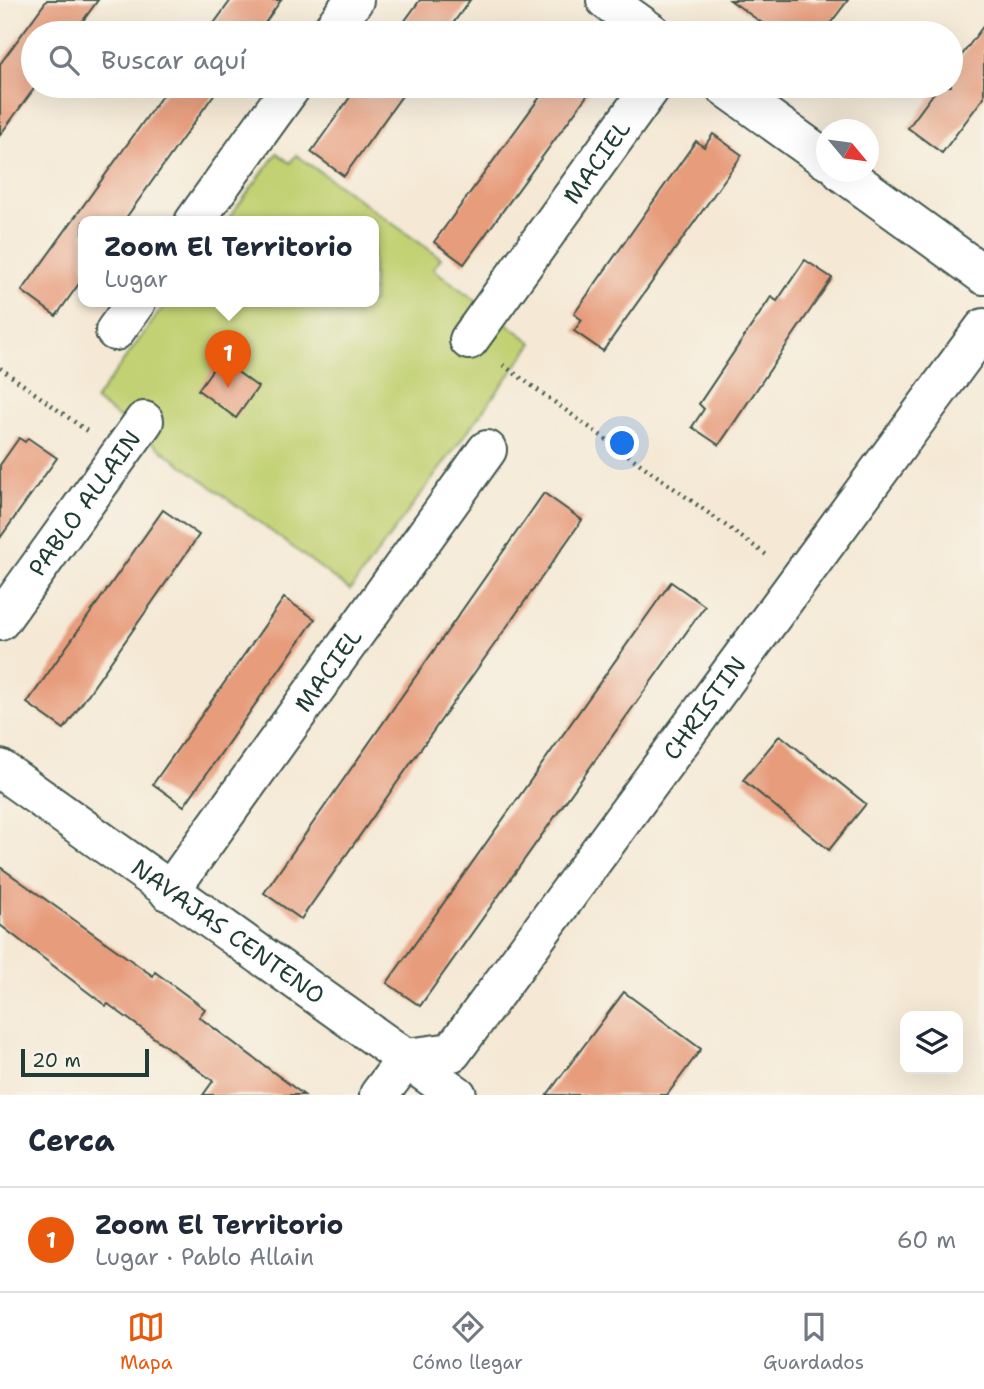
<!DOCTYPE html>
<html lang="es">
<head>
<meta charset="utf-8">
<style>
	:root { --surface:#fff; --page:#f2f2f3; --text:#1f2937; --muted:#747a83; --line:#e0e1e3; --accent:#ea580c }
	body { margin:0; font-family:"Shantell Sans",sans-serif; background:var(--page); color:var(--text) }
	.controls { position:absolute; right:21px; bottom:21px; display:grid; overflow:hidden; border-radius:14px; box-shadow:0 7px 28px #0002 }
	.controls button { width:63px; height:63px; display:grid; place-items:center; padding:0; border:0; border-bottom:2px solid var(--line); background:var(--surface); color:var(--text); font:35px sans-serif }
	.compass { position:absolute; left:816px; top:119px; width:63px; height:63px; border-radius:50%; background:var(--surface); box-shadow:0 7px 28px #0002; rotate:119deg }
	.scale { position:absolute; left:21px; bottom:18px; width:128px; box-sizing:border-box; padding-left:7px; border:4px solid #1f3d34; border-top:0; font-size:19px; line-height:24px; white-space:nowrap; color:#1f3d34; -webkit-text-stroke:5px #f7f3e8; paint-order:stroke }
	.you { position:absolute; left:623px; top:444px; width:24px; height:24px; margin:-18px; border:5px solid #fff; border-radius:50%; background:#1a73e8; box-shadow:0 0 0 10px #1a73e833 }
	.badge { display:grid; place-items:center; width:46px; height:46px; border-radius:50%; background:var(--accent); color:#fff; font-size:23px; font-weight:700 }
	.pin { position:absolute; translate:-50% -58px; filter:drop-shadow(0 2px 4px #0008) }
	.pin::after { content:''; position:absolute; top:37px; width:24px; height:21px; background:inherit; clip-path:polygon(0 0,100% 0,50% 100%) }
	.popup { position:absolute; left:78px; top:216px; width:301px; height:91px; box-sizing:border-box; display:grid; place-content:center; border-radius:14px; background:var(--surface); filter:drop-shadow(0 2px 5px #0005); font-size:23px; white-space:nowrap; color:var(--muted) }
	.popup b { font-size:26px; color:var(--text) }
	.popup::after { content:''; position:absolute; left:50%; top:100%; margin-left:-14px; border:14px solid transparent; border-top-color:var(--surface) }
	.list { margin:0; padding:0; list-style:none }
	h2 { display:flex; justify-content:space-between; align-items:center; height:91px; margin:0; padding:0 28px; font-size:30px }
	h2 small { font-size:23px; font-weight:400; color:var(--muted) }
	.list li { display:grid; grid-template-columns:46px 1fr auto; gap:21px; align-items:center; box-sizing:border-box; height:105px; padding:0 28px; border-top:2px solid var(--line) }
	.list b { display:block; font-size:26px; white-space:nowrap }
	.list p { margin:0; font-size:23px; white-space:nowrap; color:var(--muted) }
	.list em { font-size:23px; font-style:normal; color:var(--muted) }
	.icon { flex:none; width:38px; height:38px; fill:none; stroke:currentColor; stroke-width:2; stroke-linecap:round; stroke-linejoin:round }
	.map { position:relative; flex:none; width:984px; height:1095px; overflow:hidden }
	.search { position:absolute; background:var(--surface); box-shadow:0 7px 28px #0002; left:21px; right:21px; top:21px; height:77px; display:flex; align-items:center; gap:18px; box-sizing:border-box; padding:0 24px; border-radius:38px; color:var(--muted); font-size:26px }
	.sheet { height:196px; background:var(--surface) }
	nav { display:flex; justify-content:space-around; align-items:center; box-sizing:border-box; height:98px; border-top:2px solid var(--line); background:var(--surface); font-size:19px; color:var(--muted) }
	nav a { display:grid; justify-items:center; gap:4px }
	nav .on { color:var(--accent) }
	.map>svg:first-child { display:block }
	.green { fill:#c2d173; stroke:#708754; stroke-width:2 }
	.building { fill:#e79c7b }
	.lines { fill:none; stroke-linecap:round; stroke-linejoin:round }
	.street-casing { stroke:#3f574c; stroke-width:42 }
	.path { stroke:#3f574c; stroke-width:4.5; stroke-dasharray:2 5; stroke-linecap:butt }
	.street { stroke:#fff; stroke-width:38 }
	.labels { text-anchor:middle; stroke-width:5; stroke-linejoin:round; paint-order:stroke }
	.street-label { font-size:24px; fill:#1f3d34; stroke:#f7f3e8 }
</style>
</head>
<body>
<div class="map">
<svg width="984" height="1095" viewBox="0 0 984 1095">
	<rect width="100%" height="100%" fill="#f7f3e8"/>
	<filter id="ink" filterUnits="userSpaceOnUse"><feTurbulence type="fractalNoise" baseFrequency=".0143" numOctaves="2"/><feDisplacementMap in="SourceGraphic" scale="14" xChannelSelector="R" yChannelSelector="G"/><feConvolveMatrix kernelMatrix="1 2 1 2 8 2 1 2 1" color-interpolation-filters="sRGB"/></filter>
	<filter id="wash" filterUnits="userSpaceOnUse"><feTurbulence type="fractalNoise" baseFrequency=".00686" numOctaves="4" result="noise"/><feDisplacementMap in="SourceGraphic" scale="28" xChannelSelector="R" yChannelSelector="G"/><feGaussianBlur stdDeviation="1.57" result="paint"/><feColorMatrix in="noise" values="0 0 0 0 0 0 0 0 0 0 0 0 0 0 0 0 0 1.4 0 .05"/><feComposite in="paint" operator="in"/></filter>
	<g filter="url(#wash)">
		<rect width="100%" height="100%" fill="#f5e9d5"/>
		<polygon class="green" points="277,153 290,163 296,155 441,258 433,269 533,343 350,590 95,400 167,302 373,302 373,222 226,222"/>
		<g id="blocks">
			<g class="building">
				<polygon points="47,0 98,0 74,33 33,33 33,86 36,86 0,135 0,64"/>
				<polygon points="231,0 281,0 258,33 207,33"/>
				<polygon points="420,0 470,0 446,33 396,33"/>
				<polygon points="730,0 848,0 823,33 776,33"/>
				<polygon points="984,25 984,97 942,153 908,128 939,86 951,86 951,70"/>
				<polygon points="169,86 220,86 123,222 83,222 83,278 56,316 22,291"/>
				<polygon points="358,86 409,86 344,176 311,152"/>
				<polygon points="548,86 594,86 464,264 434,242"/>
				<polygon points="713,134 742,155 603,351 574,331 582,320 574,314 696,141 704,147"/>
				<polygon points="805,260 832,278 719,445 692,427 704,409 699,404 771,297 777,301"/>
				<polygon points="220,359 258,387 236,418 198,390"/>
				<polygon points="19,438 25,442 28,438 57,458 0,538 0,465"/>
				<polygon points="544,493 582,520 301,919 264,893"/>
				<polygon points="163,510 199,535 64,729 27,703"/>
				<polygon points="671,582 705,606 420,1006 387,983"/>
				<polygon points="284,598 315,619 184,806 153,784"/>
				<polygon points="780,735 866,804 829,850 743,780"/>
				<polygon points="0,867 153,976 155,972 205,1009 199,1017 304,1095 203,1095 213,1081 108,1004 106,1006 0,925"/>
				<polygon points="624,992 701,1049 667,1095 547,1095"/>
			</g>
		</g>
	</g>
	<g filter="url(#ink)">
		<use href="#blocks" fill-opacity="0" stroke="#3f574c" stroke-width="2"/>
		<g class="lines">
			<g class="street-casing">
				<g id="street">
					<polyline points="606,0 652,33"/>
					<polyline points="330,33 354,0"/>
					<polyline points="724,86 827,160"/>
					<polyline points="842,172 984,275"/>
					<polyline points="194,222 292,86"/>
					<polyline points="115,331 136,302"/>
					<path id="s1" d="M 469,340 L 652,86"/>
					<path id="s2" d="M 0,621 L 144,421"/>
					<path id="s3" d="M 0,769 L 457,1095"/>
					<path id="s4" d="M 169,892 L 487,450"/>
					<path id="s5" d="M 407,1058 L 452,1052 L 984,328"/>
					<polyline points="379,1095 407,1058"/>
				</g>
			</g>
			<g class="path">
				<polyline points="503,365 768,556"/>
				<polyline points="0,368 87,431"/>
			</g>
			<use href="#street" class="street"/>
		</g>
	</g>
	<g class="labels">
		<g class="street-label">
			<text dy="8" stroke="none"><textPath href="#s1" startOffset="219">MACIEL</textPath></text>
			<text dy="8" stroke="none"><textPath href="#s2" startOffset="145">PABLO ALLAIN</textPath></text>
			<text dy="8" stroke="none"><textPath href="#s4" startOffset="273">MACIEL</textPath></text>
			<text dy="8" stroke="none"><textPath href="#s5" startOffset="472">CHRISTIN</textPath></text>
			<text dy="8" stroke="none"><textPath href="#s3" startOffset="280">NAVAJAS CENTENO</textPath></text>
		</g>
	</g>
</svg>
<div class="controls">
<button><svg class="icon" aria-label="layers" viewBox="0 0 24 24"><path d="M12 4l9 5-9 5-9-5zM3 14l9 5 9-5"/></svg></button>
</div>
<svg class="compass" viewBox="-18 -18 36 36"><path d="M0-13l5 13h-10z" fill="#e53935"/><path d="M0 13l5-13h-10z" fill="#747a83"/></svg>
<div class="scale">20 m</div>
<div class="you"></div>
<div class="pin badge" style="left:228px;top:388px">1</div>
<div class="popup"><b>Zoom El Territorio</b>Lugar</div>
<div class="search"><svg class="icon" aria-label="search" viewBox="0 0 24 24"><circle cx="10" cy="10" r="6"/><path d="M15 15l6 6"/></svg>Buscar aquí</div>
</div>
<section class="sheet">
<h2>Cerca<small></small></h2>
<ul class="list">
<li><span class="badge">1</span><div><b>Zoom El Territorio</b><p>Lugar · Pablo Allain</p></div><em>60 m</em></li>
</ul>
</section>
<nav>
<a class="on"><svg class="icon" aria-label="map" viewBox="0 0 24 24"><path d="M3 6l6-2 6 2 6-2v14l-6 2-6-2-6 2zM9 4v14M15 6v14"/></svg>Mapa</a>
<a><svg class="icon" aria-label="directions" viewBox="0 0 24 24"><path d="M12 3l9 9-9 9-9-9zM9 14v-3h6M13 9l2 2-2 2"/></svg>Cómo llegar</a>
<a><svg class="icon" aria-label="saved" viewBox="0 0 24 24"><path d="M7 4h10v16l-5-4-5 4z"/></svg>Guardados</a>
</nav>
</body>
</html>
